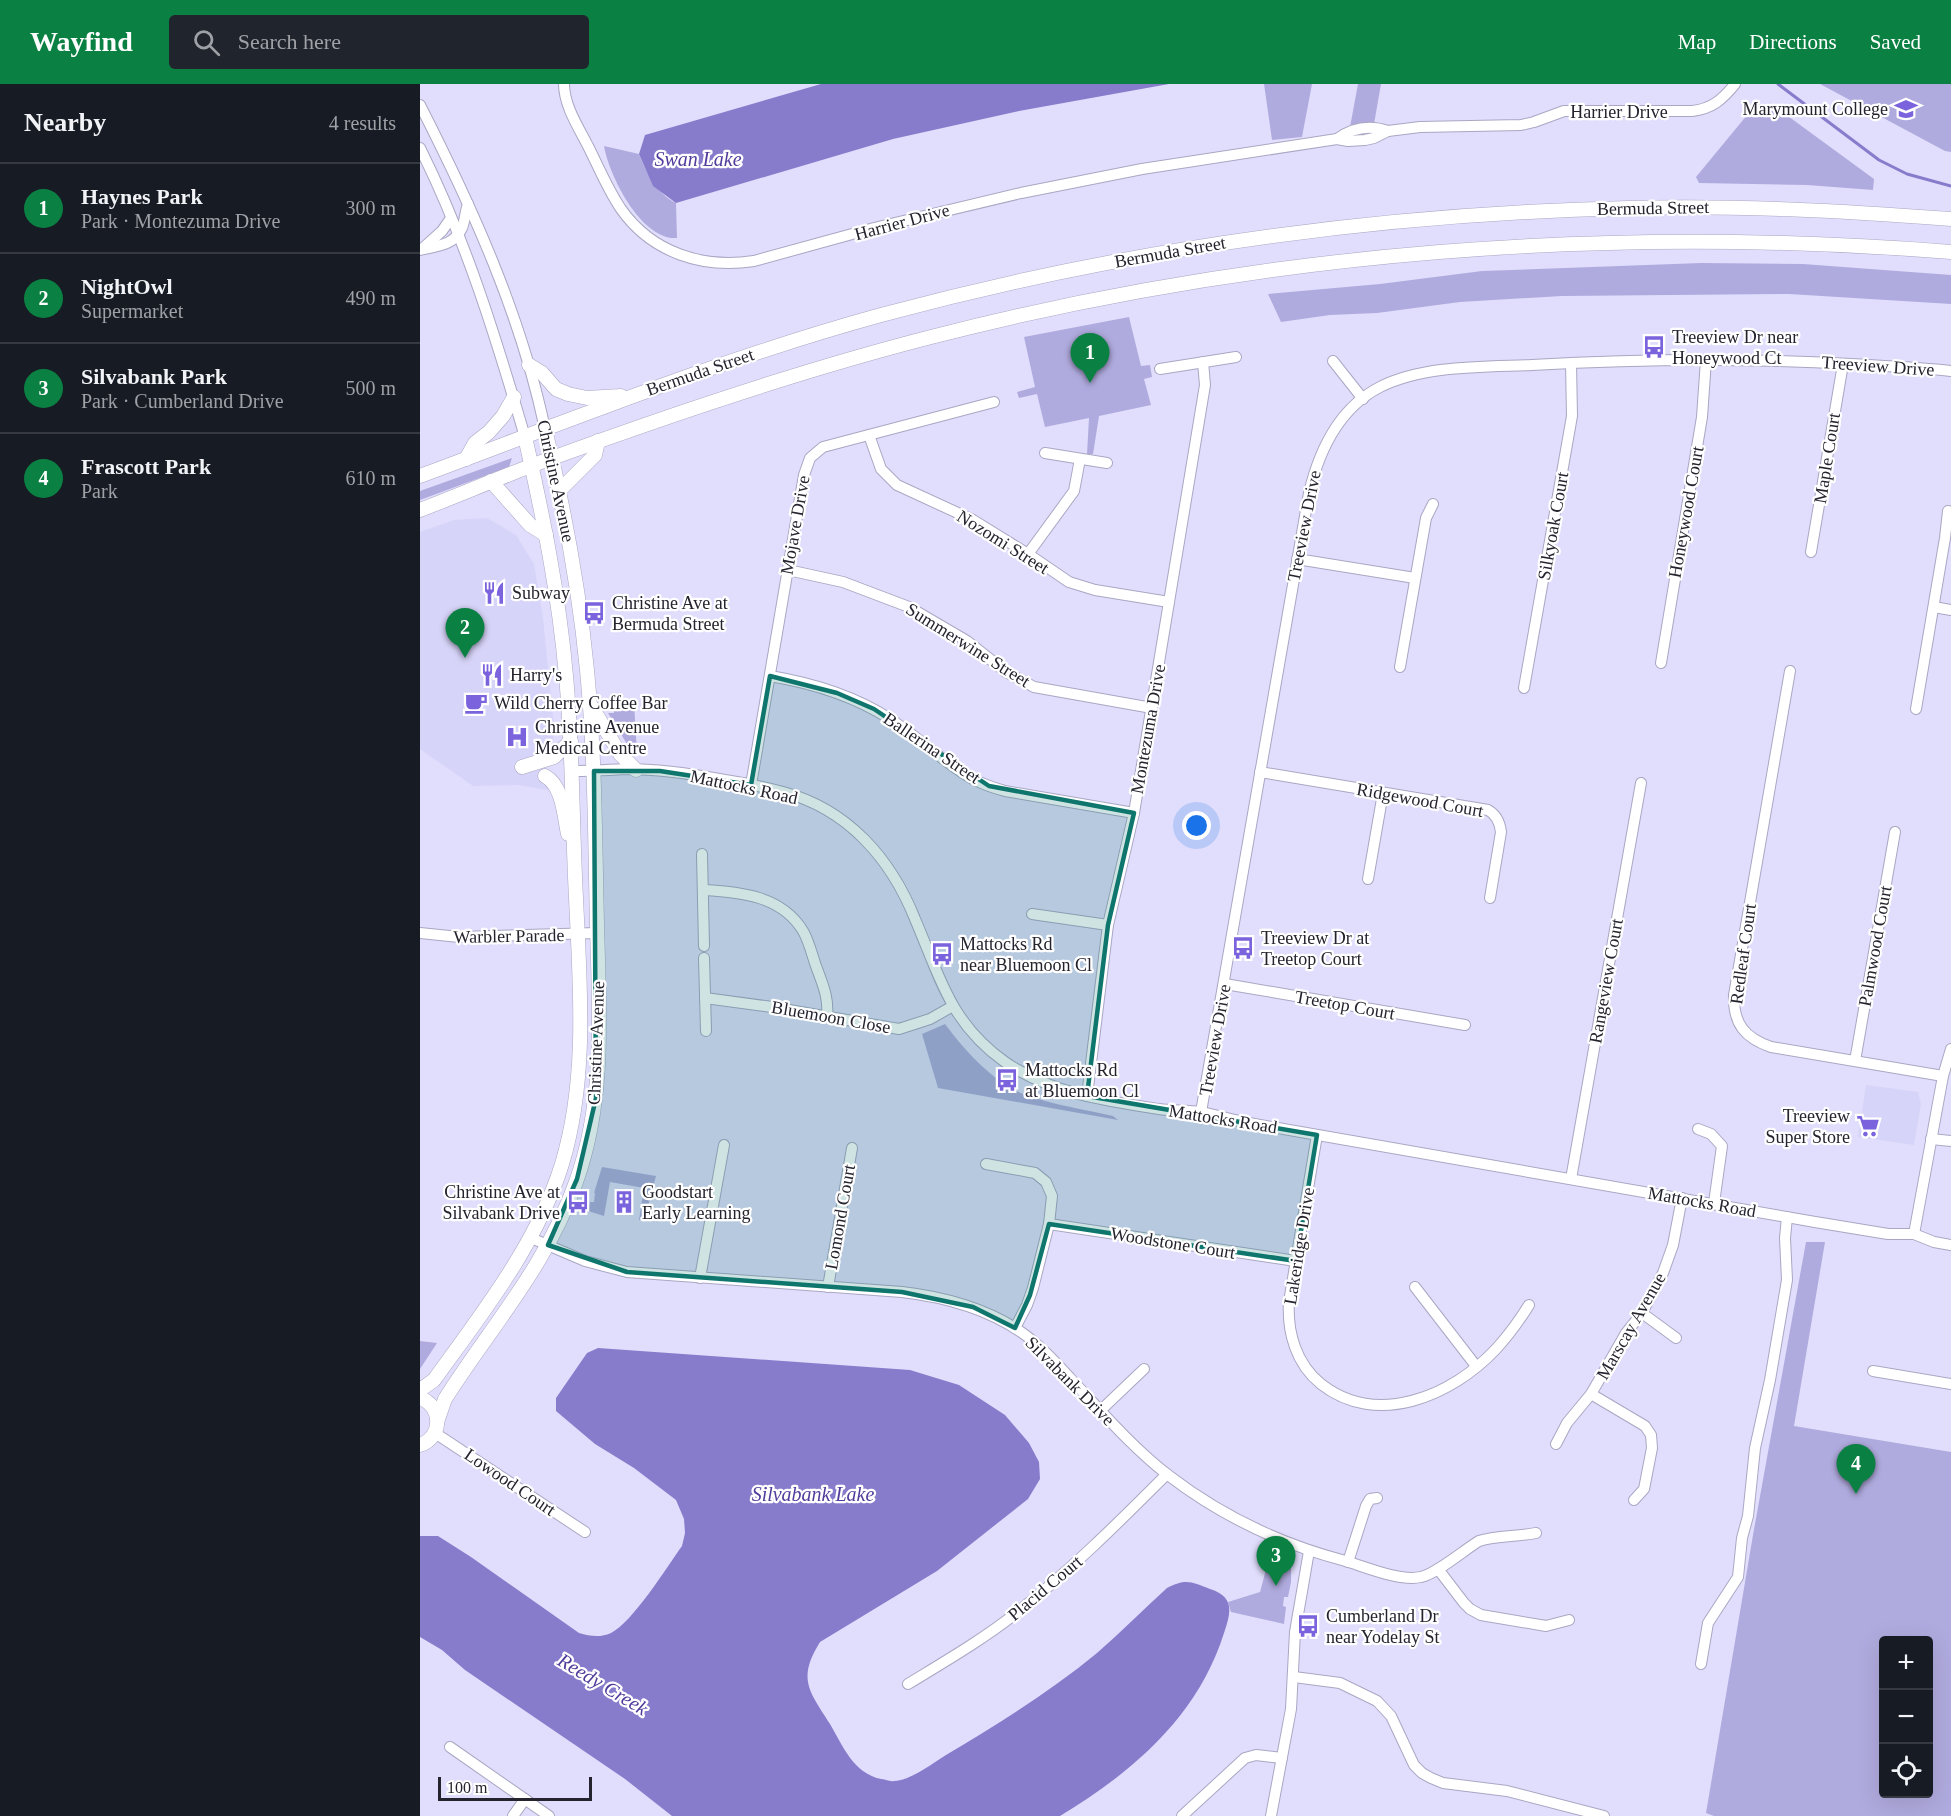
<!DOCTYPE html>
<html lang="en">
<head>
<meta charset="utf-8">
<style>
	:root { --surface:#171b24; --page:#20242c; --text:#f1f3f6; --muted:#9ea1a6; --line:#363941; --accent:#0b8043 }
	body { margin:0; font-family:Georgia,serif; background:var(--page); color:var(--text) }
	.controls { position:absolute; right:18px; bottom:18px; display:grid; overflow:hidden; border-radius:6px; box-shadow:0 6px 24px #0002 }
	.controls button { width:54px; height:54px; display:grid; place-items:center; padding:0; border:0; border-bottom:2px solid var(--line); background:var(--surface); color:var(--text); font:30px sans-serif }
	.scale { position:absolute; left:18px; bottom:15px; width:154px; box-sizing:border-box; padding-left:6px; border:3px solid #24232e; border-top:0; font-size:16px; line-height:21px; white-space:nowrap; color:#24232e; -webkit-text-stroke:4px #fff; paint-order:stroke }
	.you { position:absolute; left:777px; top:742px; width:21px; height:21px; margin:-15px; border:4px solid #fff; border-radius:50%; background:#1a73e8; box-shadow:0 0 0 9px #1a73e833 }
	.badge { display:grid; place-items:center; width:39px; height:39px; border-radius:50%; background:var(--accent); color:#fff; font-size:20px; font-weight:700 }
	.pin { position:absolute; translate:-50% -50px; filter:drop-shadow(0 2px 3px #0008) }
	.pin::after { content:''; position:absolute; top:32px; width:21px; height:18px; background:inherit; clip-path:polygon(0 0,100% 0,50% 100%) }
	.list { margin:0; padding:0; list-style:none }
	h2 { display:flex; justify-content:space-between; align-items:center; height:78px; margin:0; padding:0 24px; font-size:26px }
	h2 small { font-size:20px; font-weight:400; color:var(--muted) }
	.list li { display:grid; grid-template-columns:39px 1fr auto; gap:18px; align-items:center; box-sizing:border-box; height:90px; padding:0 24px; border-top:2px solid var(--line) }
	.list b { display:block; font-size:22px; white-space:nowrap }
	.list p { margin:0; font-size:20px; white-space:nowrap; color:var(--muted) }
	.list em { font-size:20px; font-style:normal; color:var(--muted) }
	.icon { flex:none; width:33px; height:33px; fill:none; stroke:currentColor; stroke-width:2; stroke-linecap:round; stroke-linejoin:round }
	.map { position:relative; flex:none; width:1531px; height:1732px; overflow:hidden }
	header { display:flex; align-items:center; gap:36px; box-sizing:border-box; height:84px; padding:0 30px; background:var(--accent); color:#fff }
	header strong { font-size:28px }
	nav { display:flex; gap:33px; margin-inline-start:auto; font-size:21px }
	.search { width:420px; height:54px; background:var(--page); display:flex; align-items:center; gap:15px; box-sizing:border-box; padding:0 21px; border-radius:6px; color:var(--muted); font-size:22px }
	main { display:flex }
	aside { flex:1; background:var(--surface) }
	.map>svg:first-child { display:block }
	.built { fill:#d7d4f9 }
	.green { fill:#b0abde; fill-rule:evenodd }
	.water { fill:#877ccc }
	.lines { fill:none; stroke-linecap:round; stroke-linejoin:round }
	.stream { stroke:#877ccc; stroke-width:3 }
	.minor-casing { stroke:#a9a7c3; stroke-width:12 }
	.major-casing { stroke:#a9a7c3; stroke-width:15 }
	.minor { stroke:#fff; stroke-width:10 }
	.major { stroke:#fff; stroke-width:14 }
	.marked { fill:#0f766e; fill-opacity:0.2; stroke:#0f766e; stroke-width:4.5; stroke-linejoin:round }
	.labels { text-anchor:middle; stroke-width:4.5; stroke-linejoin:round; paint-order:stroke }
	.poi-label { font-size:18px; fill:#24232e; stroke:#fff; text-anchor:start }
	.street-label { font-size:18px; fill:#24232e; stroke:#fff }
	.water-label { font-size:20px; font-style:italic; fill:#513c9c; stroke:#fff }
</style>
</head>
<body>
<header>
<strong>Wayfind</strong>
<div class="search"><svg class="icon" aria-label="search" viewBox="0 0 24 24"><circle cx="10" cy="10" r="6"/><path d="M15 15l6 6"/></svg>Search here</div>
<nav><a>Map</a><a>Directions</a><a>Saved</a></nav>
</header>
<main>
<aside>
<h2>Nearby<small>4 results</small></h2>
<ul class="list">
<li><span class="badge">1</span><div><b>Haynes Park</b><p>Park · Montezuma Drive</p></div><em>300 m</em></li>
<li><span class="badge">2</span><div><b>NightOwl</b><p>Supermarket</p></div><em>490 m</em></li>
<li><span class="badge">3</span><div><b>Silvabank Park</b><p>Park · Cumberland Drive</p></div><em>500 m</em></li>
<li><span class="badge">4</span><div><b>Frascott Park</b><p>Park</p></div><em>610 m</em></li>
</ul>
</aside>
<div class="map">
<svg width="1531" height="1732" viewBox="0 0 1531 1732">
	<rect width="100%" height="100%" fill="#e0defc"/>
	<g class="built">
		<polygon points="67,434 96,451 114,480 123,534 134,643 133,661 126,667 128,706 98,701 53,702 0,665 0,448 34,436"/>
		<polygon points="1446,1001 1498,1008 1501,1020 1494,1061 1438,1053"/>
	</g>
	<g class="green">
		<polygon points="844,0 892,0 882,53 852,56"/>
		<polygon points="938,0 961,0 954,40 930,43"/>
		<polygon points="1400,0 1531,0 1531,68 1525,67"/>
		<polygon points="1337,19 1361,27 1454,95 1453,106 1387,101 1279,99 1276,93"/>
		<path d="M 184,62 L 219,70 C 226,88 237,110 256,119 L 257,154 C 222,157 189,92 184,62 Z"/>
		<polygon points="1281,179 1383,180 1531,191 1531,220 1369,210 1142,212 1040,218 957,229 910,231 861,238 848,210 960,200 1062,187"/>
		<polygon points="709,233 721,282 730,281 732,293 724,295 731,321 679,332 673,370 667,370 669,334 625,343 617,310 599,314 597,308 615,303 604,253"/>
		<polygon points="92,374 89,383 0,416 0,407"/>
		<polygon points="193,618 214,618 217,670 207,660 188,629 194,629"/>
		<path d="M 525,940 C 542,963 563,986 587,1002 C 616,1019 661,1024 693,1032 L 698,1036 L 518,1004 L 502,950 Z"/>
		<polygon points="182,1083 236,1092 224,1137 219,1136 224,1104 190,1098 184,1132 168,1127 170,1118 174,1118 175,1109 174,1109"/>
		<path d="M 1386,1158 L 1405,1158 L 1374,1342 L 1531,1368 L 1531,1732 L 1294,1732 L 1286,1729 L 1333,1451 ZM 1464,1556 L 1508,1556 L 1508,1710 L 1464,1710 Z"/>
		<polygon points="0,1257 17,1259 0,1285"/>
		<polygon points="851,1467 871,1481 871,1498 868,1513 864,1513 863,1522 866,1523 864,1540 811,1528 808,1518 840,1508"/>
	</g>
	<g class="water">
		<polygon points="401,0 749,0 599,27 473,55 256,119 233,102 219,70 225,51"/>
		<path d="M 178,1264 L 490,1286 L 539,1301 L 585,1331 L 609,1359 L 619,1378 L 620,1395 L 608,1415 L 517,1487 L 400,1558 C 377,1595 389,1607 410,1640 C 423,1662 433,1689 461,1695 C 464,1695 470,1698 474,1697 C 492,1696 511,1680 526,1671 C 578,1640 631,1607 677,1569 C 701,1548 724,1525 747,1504 C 766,1494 772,1498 790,1505 C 815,1513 811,1528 804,1549 C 778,1632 713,1688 640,1732 L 252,1732 L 205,1695 L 45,1586 L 22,1566 L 0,1553 L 0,1452 L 18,1452 L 51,1473 L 159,1549 C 170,1552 180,1554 191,1549 C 212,1539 247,1483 262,1462 L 265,1449 L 264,1435 L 256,1416 L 214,1384 L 175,1360 L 136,1327 L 136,1314 L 167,1269 Z"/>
	</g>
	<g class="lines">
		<polyline class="stream" points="1358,0 1459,76 1487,90 1531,102"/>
		<g class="minor-casing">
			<g id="minor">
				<path d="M 144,0 C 144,22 159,44 169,64 C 179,84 188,106 201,125 C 232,169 283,185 334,177 L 454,144 L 601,109 L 722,85 L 917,55 L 928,57 L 945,56 L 954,54 L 968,47 L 1000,43 L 1101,41 L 1114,38 L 1144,27 L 1272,27 C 1292,25 1303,15 1315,0"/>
				<path d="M 0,21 C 53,125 101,231 125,345"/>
				<path d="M 917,55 C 932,44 950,41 968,47"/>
				<path d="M 0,64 C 46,156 76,254 105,353"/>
				<polyline points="2,165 22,147 31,134"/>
				<path d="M 0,166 C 16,162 34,162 42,144 C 45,137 45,128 48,120"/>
				<polyline points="913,277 943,315"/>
				<polyline points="740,285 816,273"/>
				<polyline points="449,351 461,385 477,401 553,436 608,470 649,498 675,506 749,518"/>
				<polyline points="625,369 687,379"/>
				<polyline points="1391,468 1423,280"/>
				<polyline points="608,470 654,407 660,375"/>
				<polyline points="877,475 995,494"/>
				<polyline points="368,486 423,498 489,523 547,557 586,588 614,603 732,624"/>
				<polyline points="1514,523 1531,526"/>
				<polyline points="1241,579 1282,333 1286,276"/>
				<polyline points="980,583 1006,434 1013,420"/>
				<path d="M 1370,587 L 1314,911 C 1313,940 1325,954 1351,963 L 1523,992"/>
				<path d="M 350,592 C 392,599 433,611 470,635 C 498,653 522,677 551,694 C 562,700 574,704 585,707 L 714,729"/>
				<polyline points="1104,604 1152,332 1151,279"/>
				<polyline points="1496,625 1525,454 1528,427"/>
				<path d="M 152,687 C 170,687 188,686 206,685 C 239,685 273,690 305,696 C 325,699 344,703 363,708 C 428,725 471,775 495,835 C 520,893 530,939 585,978 C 630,1009 686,1017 739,1025 C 753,1027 767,1026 780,1028 C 796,1031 812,1036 829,1039 L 1395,1138 L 1468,1150 L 1494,1150 L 1514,1158 L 1531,1161"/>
				<path d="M 840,688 L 1068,726 C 1077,731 1080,739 1081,748 L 1070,814"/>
				<polyline points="331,701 384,391 390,374 403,363 574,318"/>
				<polyline points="282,770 284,862"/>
				<polyline points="948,795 963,709"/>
				<path d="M 284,806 C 321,808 362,812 383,847 C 389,857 392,871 396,882 C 402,899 409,913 407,932"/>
				<polyline points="612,830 688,841"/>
				<polyline points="0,849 39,853 177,849"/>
				<polyline points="284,874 286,947"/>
				<polyline points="805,900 1045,941"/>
				<polyline points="285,914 352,923 479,945 510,935 533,922"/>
				<polyline points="1435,977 1475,748"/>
				<polyline points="667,1012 688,841 714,729 785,301 783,278"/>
				<path d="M 781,1028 L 889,409 C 899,367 919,324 960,303 C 1004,281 1064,283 1112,281 C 1219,275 1325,274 1431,280 C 1464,282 1498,283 1531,287"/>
				<polyline points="1278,1045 1291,1050 1302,1062 1294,1119"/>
				<path d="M 897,1051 L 869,1218 C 867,1248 876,1280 901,1300 C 957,1344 1032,1312 1076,1265 C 1089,1251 1099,1237 1109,1221"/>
				<polyline points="1511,1055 1531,1057"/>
				<polyline points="566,1080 615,1089 626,1098 632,1112 629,1140 613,1204 607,1221 595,1244"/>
				<polyline points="1151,1095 1221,699"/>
				<polyline points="629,1140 876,1177"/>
				<polyline points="1494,1150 1523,992 1531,965"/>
				<path d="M 111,1154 L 165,1177 L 207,1188 L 482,1208 C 525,1213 566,1224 601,1248 C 620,1261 636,1279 651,1295 C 682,1328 712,1363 748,1391 C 800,1431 858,1459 922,1476 C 944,1482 979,1498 1001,1493 C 1016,1490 1044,1466 1059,1457 C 1076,1451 1097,1453 1116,1449"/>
				<polyline points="280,1194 304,1061"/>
				<polyline points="408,1203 432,1064"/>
				<polyline points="995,1203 1056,1282"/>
				<polyline points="1222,1229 1256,1254"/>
				<polyline points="1453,1287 1531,1300"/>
				<polyline points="1171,1310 1225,1342 1231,1351 1232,1364 1224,1405 1214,1416"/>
				<polyline points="681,1326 724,1285"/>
				<polyline points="15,1349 165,1448"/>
				<polyline points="1136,1360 1147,1339 1171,1310 1206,1249 1222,1229 1243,1189 1253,1161 1262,1114"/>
				<polyline points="928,1478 946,1422 950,1415 957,1414"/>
				<polyline points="1018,1485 1044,1519 1050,1525 1061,1531 1126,1542 1149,1536"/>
				<polyline points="1281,1580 1288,1539 1318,1493 1322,1454 1328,1432 1335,1364 1350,1296 1367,1196 1365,1154 1367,1133"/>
				<polyline points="874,1593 920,1599 957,1617 971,1632 994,1681 1002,1689 1011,1694 1023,1699 1087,1707 1184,1732"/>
				<path d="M 488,1600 C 524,1578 562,1556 595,1530 C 650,1487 698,1439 747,1390"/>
				<polyline points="30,1663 129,1732"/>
				<polyline points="93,1732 105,1715"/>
				<polyline points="762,1732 825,1674 836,1671 862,1674"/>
				<polyline points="851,1732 871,1625 875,1548 889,1467"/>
			</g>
		</g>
		<g class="major-casing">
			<g id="major">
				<polyline points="109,281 122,289 136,305 148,310 167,314 201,312"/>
				<polyline points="46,375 55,359 69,348 83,332 94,313"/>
				<path d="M 0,392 C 153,335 304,274 461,231 C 705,165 956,130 1208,124 C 1316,121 1423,127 1531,135"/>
				<polyline points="71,397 110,441 126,451"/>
				<polyline points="140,406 175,371 178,357"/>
				<path d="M 0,426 C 44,409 88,390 132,374 C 258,328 385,285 515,252 C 846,167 1190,141 1531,168"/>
				<polyline points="172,623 200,670 216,686"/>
				<polyline points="102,683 134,673 151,657"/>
				<path d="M 125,692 C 143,702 144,731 148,750"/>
				<path d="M 0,1306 L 14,1296 C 63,1228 117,1160 142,1080 C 168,994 160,902 156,814 C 152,740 153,666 146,592 C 139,511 123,432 105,353"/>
				<path d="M 0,1314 C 23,1322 23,1353 0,1361"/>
				<path d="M 18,1335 L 25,1315 C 72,1241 126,1183 156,1098 C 186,1015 179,926 177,840 C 175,756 175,670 167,586 C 159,504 144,424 125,345"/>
			</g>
		</g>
		<use href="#minor" class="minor"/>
		<use href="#major" class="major"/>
	</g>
	<path class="marked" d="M 350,592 L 417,609 L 454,625 L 569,702 L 714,729 L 688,841 L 667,1012 L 897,1051 L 876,1177 L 629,1140 L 610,1211 L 595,1244 L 553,1223 L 482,1208 L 207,1188 L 128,1161 L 157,1095 L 176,1014 L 174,687 L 240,687 L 331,701 Z"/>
	<defs>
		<g id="school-bare" transform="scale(1.8)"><path d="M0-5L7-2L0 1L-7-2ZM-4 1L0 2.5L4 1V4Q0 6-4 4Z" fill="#7b63de" stroke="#fff" stroke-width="2.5" paint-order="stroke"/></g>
		<g id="bus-bare" transform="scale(1.8)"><path d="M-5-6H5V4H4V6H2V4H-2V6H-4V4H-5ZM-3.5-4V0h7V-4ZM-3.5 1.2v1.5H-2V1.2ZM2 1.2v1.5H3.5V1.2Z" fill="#7b63de" stroke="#fff" stroke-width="2.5" paint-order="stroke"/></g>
		<g id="restaurant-bare" transform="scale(1.8)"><path d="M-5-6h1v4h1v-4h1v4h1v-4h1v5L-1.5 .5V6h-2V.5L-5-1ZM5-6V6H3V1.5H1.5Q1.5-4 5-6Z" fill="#7b63de" stroke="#fff" stroke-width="2.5" paint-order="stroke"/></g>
		<g id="cafe-bare" transform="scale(1.8)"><path d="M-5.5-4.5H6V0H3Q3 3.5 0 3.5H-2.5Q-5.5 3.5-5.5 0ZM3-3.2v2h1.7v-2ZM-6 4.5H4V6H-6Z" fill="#7b63de" stroke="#fff" stroke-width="2.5" paint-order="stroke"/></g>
		<g id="hospital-bare" transform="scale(1.8)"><path d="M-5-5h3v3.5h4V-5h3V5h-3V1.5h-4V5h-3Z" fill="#7b63de" stroke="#fff" stroke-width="2.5" paint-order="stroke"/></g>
		<g id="supermarket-bare" transform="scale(1.8)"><path d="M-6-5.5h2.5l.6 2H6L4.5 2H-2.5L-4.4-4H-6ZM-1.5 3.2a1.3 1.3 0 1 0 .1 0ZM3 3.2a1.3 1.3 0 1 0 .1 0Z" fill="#7b63de" stroke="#fff" stroke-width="2.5" paint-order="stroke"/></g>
		<g id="building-bare" transform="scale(1.8)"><path d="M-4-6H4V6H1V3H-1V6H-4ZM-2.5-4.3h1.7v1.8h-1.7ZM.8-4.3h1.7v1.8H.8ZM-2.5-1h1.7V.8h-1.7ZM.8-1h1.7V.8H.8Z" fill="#7b63de" stroke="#fff" stroke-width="2.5" paint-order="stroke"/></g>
	</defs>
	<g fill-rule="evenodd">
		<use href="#school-bare" x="1486" y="25"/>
		<use href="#bus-bare" x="1234" y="263"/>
		<use href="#restaurant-bare" x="74" y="509"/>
		<use href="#bus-bare" x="174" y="529"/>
		<use href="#restaurant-bare" x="72" y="591"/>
		<use href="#cafe-bare" x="56" y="619"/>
		<use href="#hospital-bare" x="97" y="653"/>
		<use href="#bus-bare" x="823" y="864"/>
		<use href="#bus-bare" x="522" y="870"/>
		<use href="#bus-bare" x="587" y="996"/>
		<use href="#supermarket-bare" x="1448" y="1042"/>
		<use href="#bus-bare" x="158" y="1118"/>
		<use href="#building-bare" x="204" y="1118"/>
		<use href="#bus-bare" x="888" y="1542"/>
	</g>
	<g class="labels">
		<g class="poi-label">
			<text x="1468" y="31" text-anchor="end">Marymount College</text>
			<text x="1252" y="259">Treeview Dr near<tspan x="1252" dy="21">Honeywood Ct</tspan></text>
			<text x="92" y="515">Subway</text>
			<text x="192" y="525">Christine Ave at<tspan x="192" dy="21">Bermuda Street</tspan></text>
			<text x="90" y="597">Harry's</text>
			<text x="74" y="625">Wild Cherry Coffee Bar</text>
			<text x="115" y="649">Christine Avenue<tspan x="115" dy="21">Medical Centre</tspan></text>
			<text x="841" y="860">Treeview Dr at<tspan x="841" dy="21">Treetop Court</tspan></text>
			<text x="540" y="866">Mattocks Rd<tspan x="540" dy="21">near Bluemoon Cl</tspan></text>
			<text x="605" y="992">Mattocks Rd<tspan x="605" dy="21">at Bluemoon Cl</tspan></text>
			<text x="1430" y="1038" text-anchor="end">Treeview<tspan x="1430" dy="21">Super Store</tspan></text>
			<text x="140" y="1114" text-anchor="end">Christine Ave at<tspan x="140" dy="21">Silvabank Drive</tspan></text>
			<text x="222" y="1114">Goodstart<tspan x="222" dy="21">Early Learning</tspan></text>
			<text x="906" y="1538">Cumberland Dr<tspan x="906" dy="21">near Yodelay St</tspan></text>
		</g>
		<g class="street-label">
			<text x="1199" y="34">Harrier Drive</text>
			<text transform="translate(1233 124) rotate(-1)" y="6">Bermuda Street</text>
			<text transform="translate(482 138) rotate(-15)" y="6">Harrier Drive</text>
			<text transform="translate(750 168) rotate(-10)" y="6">Bermuda Street</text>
			<text transform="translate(1458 282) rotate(4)" y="6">Treeview Drive</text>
			<text transform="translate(280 288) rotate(-19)" y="6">Bermuda Street</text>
			<text transform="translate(1407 374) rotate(-81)" y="6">Maple Court</text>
			<text transform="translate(136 397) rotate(78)" y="6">Christine Avenue</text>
			<text transform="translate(1266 428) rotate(-80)" y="6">Honeywood Court</text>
			<text transform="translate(375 441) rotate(-80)" y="6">Mojave Drive</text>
			<text transform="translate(884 442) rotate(-79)" y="6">Treeview Drive</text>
			<text transform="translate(1133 442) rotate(-80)" y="6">Silkyoak Court</text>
			<text transform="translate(583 458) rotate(32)" y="6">Nozomi Street</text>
			<text transform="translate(548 561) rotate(32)" y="6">Summerwine Street</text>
			<text transform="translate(728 645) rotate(-80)" y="6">Montezuma Drive</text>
			<text transform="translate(512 664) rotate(34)" y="6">Ballerina Street</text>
			<text transform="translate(324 703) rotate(12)" y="6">Mattocks Road</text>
			<text transform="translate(1000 716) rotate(10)" y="6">Ridgewood Court</text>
			<text transform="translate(89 852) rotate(-1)" y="6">Warbler Parade</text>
			<text transform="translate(1455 862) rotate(-80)" y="6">Palmwood Court</text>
			<text transform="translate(1323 870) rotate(-82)" y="6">Redleaf Court</text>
			<text transform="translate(1186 897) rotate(-80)" y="6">Rangeview Court</text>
			<text transform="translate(925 921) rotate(10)" y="6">Treetop Court</text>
			<text transform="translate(411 933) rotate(10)" y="6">Bluemoon Close</text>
			<text transform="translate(795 956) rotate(-80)" y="6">Treeview Drive</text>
			<text transform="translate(176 959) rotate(-88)" y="6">Christine Avenue</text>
			<text transform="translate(803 1035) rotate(9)" y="6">Mattocks Road</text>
			<text transform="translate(1282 1118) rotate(10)" y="6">Mattocks Road</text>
			<text transform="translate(420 1133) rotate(-80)" y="6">Lomond Court</text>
			<text transform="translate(753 1159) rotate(9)" y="6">Woodstone Court</text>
			<text transform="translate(879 1162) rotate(-81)" y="6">Lakeridge Drive</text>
			<text transform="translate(1211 1242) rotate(-60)" y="6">Marscay Avenue</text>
			<text transform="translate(650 1297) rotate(45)" y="6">Silvabank Drive</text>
			<text transform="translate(90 1398) rotate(34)" y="6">Lowood Court</text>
			<text transform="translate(625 1504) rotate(-40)" y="6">Placid Court</text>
		</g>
		<g class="water-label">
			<text x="278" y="82">Swan Lake</text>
			<text x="393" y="1417">Silvabank Lake</text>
			<text transform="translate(183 1600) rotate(31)" y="7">Reedy Creek</text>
		</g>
	</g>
</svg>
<div class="controls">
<button>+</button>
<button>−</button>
<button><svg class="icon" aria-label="locate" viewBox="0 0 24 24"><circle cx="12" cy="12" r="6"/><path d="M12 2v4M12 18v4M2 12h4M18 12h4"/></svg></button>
</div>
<div class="scale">100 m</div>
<div class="you"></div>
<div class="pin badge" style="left:670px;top:299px">1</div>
<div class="pin badge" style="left:45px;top:574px">2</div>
<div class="pin badge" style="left:856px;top:1502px">3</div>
<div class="pin badge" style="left:1436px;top:1410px">4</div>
</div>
</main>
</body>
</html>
